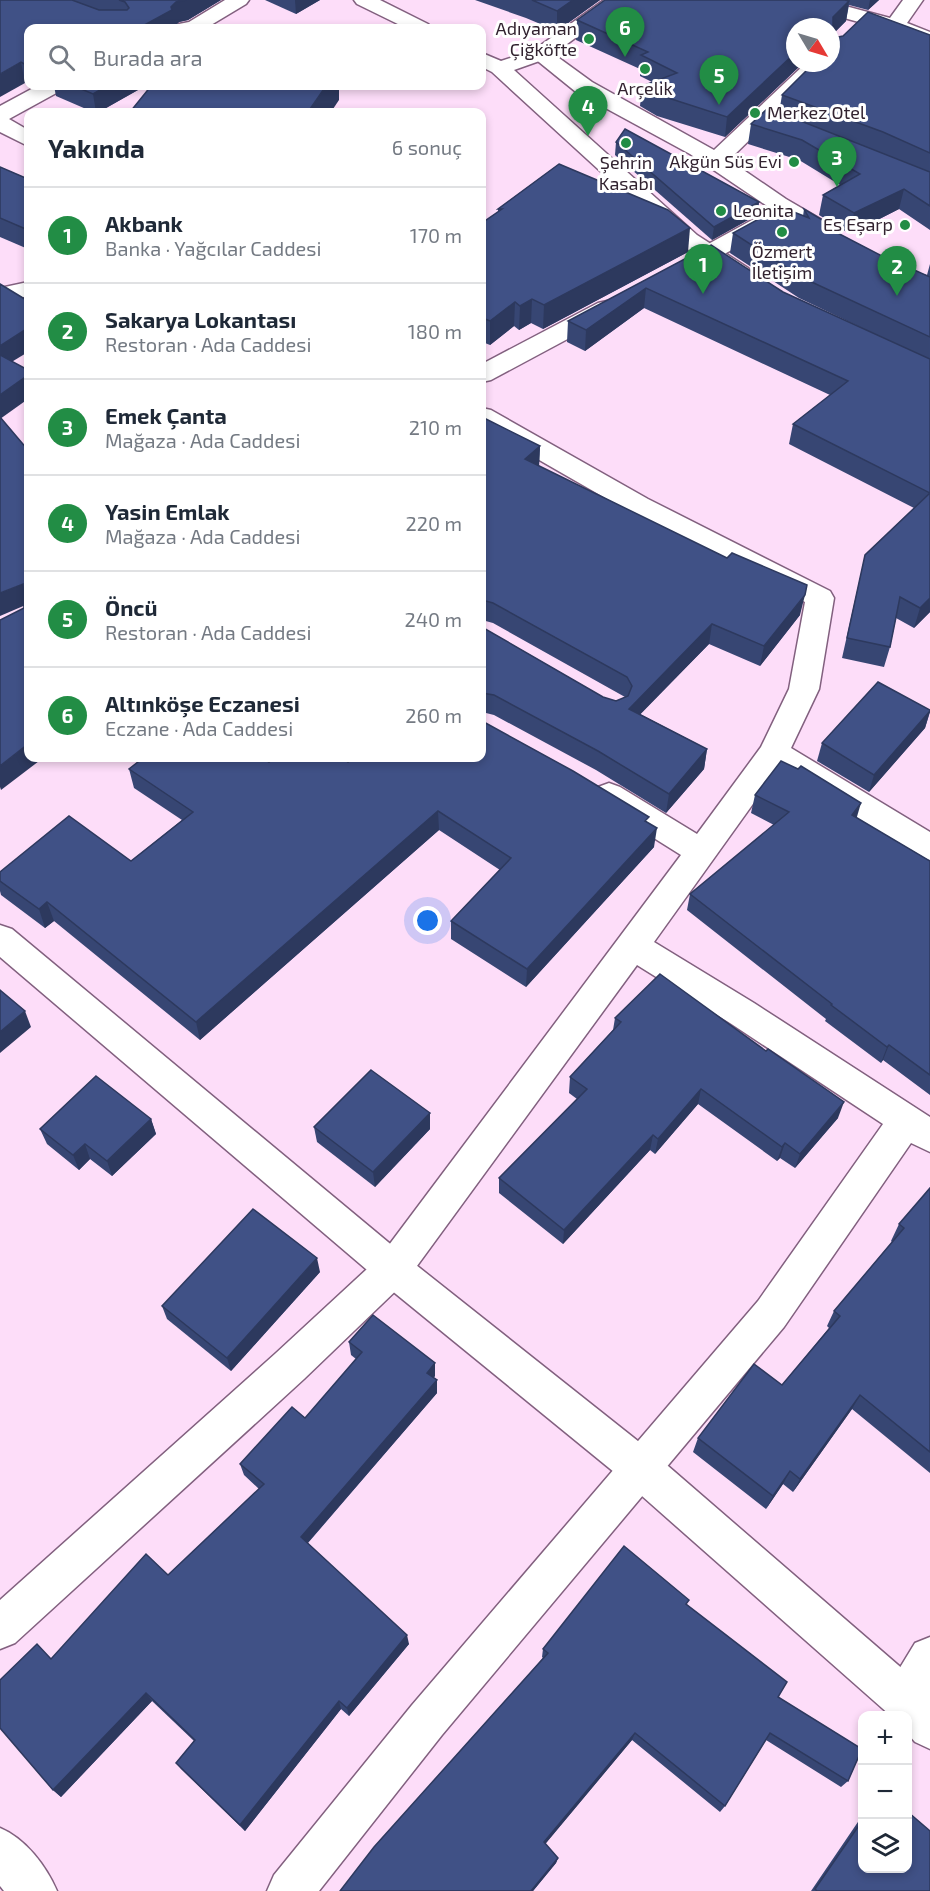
<!DOCTYPE html>
<html lang="tr">
<head>
<meta charset="utf-8">
<style>
	:root { --surface:#fff; --page:#f6f6f7; --text:#1f2937; --muted:#747a83; --line:#e0e1e3; --accent:#228d45 }
	body { margin:0; font-family:"Exo 2",sans-serif; background:var(--page); color:var(--text) }
	.controls { position:absolute; right:18px; bottom:18px; display:grid; overflow:hidden; border-radius:12px; box-shadow:0 3px 9px #0003 }
	.controls button { width:54px; height:54px; display:grid; place-items:center; padding:0; border:0; border-bottom:2px solid var(--line); background:var(--surface); color:var(--text); font:30px sans-serif }
	.compass { position:absolute; left:786px; top:18px; width:54px; height:54px; border-radius:50%; background:var(--surface); box-shadow:0 3px 9px #0003; rotate:128deg }
	.you { position:absolute; left:428px; top:921px; width:21px; height:21px; margin:-15px; border:4px solid #fff; border-radius:50%; background:#1a73e8; box-shadow:0 0 0 9px #1a73e833 }
	.badge { display:grid; place-items:center; width:39px; height:39px; border-radius:50%; background:var(--accent); color:#fff; font-size:20px; font-weight:700 }
	.pin { position:absolute; translate:-50% -50px; filter:drop-shadow(0 2px 3px #0008) }
	.pin::after { content:''; position:absolute; top:32px; width:21px; height:18px; background:inherit; clip-path:polygon(0 0,100% 0,50% 100%) }
	.list { margin:0; padding:0; list-style:none }
	h2 { display:flex; justify-content:space-between; align-items:center; height:78px; margin:0; padding:0 24px; font-size:26px }
	h2 small { font-size:20px; font-weight:400; color:var(--muted) }
	.list li { display:grid; grid-template-columns:39px 1fr auto; gap:18px; align-items:center; box-sizing:border-box; height:96px; padding:0 24px; border-top:2px solid var(--line) }
	.list b { display:block; font-size:22px; white-space:nowrap }
	.list p { margin:0; font-size:20px; white-space:nowrap; color:var(--muted) }
	.list em { font-size:20px; font-style:normal; color:var(--muted) }
	.icon { flex:none; width:33px; height:33px; fill:none; stroke:currentColor; stroke-width:2; stroke-linecap:round; stroke-linejoin:round }
	.map { position:relative; flex:none; width:930px; height:1891px; overflow:hidden }
	.search { position:absolute; background:var(--surface); box-shadow:0 3px 9px #0003; left:24px; top:24px; width:462px; height:66px; display:flex; align-items:center; gap:15px; box-sizing:border-box; padding:0 21px; border-radius:12px; color:var(--muted); font-size:22px }
	.panel { position:absolute; background:var(--surface); box-shadow:0 3px 9px #0003; left:24px; top:108px; width:462px; height:654px; border-radius:12px }
	.map>svg:first-child { display:block }
	.lines { fill:none; stroke-linecap:round; stroke-linejoin:round }
	.street-casing { stroke:#82607f; stroke-width:3 }
	.secondary-casing { stroke:#82607f; stroke-width:3 }
	.street { fill:#fff; fill-rule:evenodd }
	.secondary { fill:#fff; fill-rule:evenodd }
	.wall { fill:#374673 }
	.shaded-wall { fill:#2d395e }
	.building { fill:#405186; stroke:#2d395e; stroke-width:1.5 }
	.poi-dot { fill:#228d45; stroke:#fff; stroke-width:2 }
	.labels { text-anchor:middle; stroke-width:6; stroke-linejoin:round; paint-order:stroke }
	.far-poi-label { font-size:18px; fill:#322330; stroke:#fff; text-anchor:end }
</style>
</head>
<body>
<div class="map">
<svg width="930" height="1891" viewBox="0 0 930 1891">
	<rect width="100%" height="100%" fill="#fdddf9"/>
	<g class="lines">
		<g class="street-casing">
			<g id="street">
				<polygon points="225,0 249,0 246,4 206,28 176,28 179,24 189,22"/>
				<polygon points="790,0 823,0 890,18 903,0 923,0 907,23 930,32 930,45 888,30 793,4"/>
				<path d="M 541,48 L 548,50 L 592,82 L 714,150 L 806,63 L 828,63 L 729,160 L 786,199 L 834,227 L 838,232 L 834,237 C 815,242 795,224 779,214 L 783,219 L 779,224 L 717,258 L 709,260 L 701,258 L 697,253 L 701,248 L 763,214 L 771,212 L 779,214 L 690,154 L 576,92 L 534,58 L 531,54 L 534,50 Z"/>
				<polygon points="37,86 63,86 60,91 9,119 28,130 28,146 0,132 0,106"/>
				<polygon points="28,282 28,296 0,302 0,288"/>
				<polygon points="482,408 491,410 648,499 830,591 834,598 819,689 791,748 930,832 930,860 919,857 778,769 654,942 754,1003 930,1117 930,1152 911,1143 784,1327 442,1735 319,1891 267,1891 274,1875 412,1705 758,1301 883,1124 730,1023 637,965 406,1281 304,1379 15,1643 0,1649 0,1600 276,1353 380,1257 681,855 598,803 594,795 598,787 609,783 620,787 697,834 761,747 789,689 805,602 628,511 482,427"/>
				<polygon points="930,1637 930,1698 920,1714 908,1720 908,1716 890,1714 883,1699 890,1684 915,1643"/>
			</g>
		</g>
		<g class="secondary-casing">
			<g id="secondary">
				<polygon points="354,0 380,0 428,24 431,28 406,28 357,4"/>
				<polygon points="604,0 627,0 548,58 514,70 697,235 748,268 752,273 748,278 740,280 732,278 681,245 492,72 482,67 482,53 501,61 534,50"/>
				<polygon points="607,301 616,303 619,308 616,313 491,380 482,382 482,364 598,303"/>
				<polygon points="0,925 12,929 406,1257 653,1453 920,1684 930,1694 930,1749 915,1742 908,1734 908,1716 891,1716 625,1481 380,1281 0,957"/>
				<path d="M 0,1828 C 26,1839 46,1866 57,1891 L 4,1891 L 0,1886 Z"/>
			</g>
		</g>
		<use href="#street" class="street"/>
		<use href="#secondary" class="secondary"/>
	</g>
	<g class="wall">
		<polygon points="0,0 221,0 188,20 179,22 175,26 28,28 28,84 25,83"/>
		<polygon points="265,0 320,0 296,14"/>
		<polygon points="475,0 600,0 557,31 526,18"/>
		<polygon points="605,0 879,0 868,10 849,5 846,21 833,34 833,38 930,35 930,230 899,209 850,234 819,215 823,195 840,185 799,160 748,144 751,124 779,113 782,95 831,63 831,27 795,27 795,63 803,63 725,137 657,116 640,106 642,86 652,82 640,76 640,69 576,40 577,20"/>
		<polygon points="54,86 145,86 99,112 93,112 56,96"/>
		<polygon points="616,142 759,202 757,215 712,240 615,155"/>
		<polygon points="559,164 688,252 543,329 531,323 519,330 514,326 490,345 485,343 482,346 482,223 498,212 498,209"/>
		<polygon points="0,167 28,179 28,249 0,237"/>
		<polygon points="804,209 830,229 907,269 927,275 930,264 930,612 914,628 896,618 890,647 884,667 842,658 865,555 914,508 789,444 793,424 830,395 644,308 585,351 567,342 568,321 711,245 783,292 883,338 799,298 730,253 733,233 803,216"/>
		<polygon points="482,417 540,446 539,466 800,615 760,666 709,644 640,714 707,749 704,769 666,813 596,770 494,715 482,712 482,627 603,697 616,701 625,697 493,623 482,620"/>
		<polygon points="930,710 930,712 925,728 869,792 817,761 822,743"/>
		<polygon points="269,762 348,762 648,823 654,847 526,987 451,939 451,921 500,870 439,830 200,1040 54,921 45,928 1,895 0,891 0,872 131,861 182,820 134,788 129,769"/>
		<polygon points="755,795 857,818 930,861 930,1095 883,1060 881,1063 825,1021 826,1019 687,910 690,894 774,825 751,813"/>
		<polygon points="615,1018 838,1118 795,1168 780,1158 777,1161 698,1104 655,1154 650,1150 563,1244 499,1193 499,1178 577,1099 569,1093 570,1077 613,1030"/>
		<polygon points="430,1113 430,1129 375,1187 317,1142 314,1127"/>
		<polygon points="151,1119 156,1134 112,1176 90,1159 79,1170 47,1144 40,1129"/>
		<polygon points="930,1188 930,1473 852,1409 793,1492 783,1484 766,1509 693,1452 698,1438 782,1385 829,1328 827,1326 834,1311 892,1242 891,1241 899,1224"/>
		<polygon points="320,1272 231,1371 167,1319 162,1306"/>
		<polygon points="349,1342 435,1363 435,1376 433,1378 437,1380 437,1393 308,1543 409,1644 349,1716 341,1709 245,1831 181,1769 176,1763 194,1741 152,1701 61,1797 53,1790 51,1659 168,1575 259,1489 244,1475 240,1464 305,1418 356,1359 351,1355"/>
		<polygon points="687,1605 778,1697 848,1781 841,1787 766,1740 725,1806 720,1812 632,1740 545,1844 558,1858 556,1863 533,1891 340,1891 543,1658 542,1657 543,1649"/>
		<polygon points="862,1816 862,1869 930,1891 811,1891"/>
	</g>
	<g class="shaded-wall">
		<polygon points="186,0 221,0 188,20 179,22 175,26 175,28 139,28 171,7 176,2"/>
		<polygon points="295,0 320,0 296,14"/>
		<polygon points="573,0 600,0 557,31 557,11"/>
		<polygon points="870,0 879,0 868,10"/>
		<polygon points="849,1 846,21 831,36 833,17"/>
		<polygon points="795,53 795,63 803,63 725,137 727,117"/>
		<polygon points="21,62 25,83 0,97 0,74"/>
		<polygon points="107,86 145,86 99,112 96,112 93,94"/>
		<polygon points="326,86 339,86 339,100 331,112 308,112"/>
		<polygon points="904,189 899,209 850,234 854,213"/>
		<polygon points="759,202 757,215 712,240 714,227"/>
		<polygon points="690,228 688,252 543,329 544,305"/>
		<polygon points="646,288 644,308 585,351 586,330"/>
		<polygon points="532,299 531,323 519,330 520,306"/>
		<polygon points="515,302 514,326 490,345 490,321"/>
		<polygon points="485,319 485,343 482,346 482,322"/>
		<polygon points="28,328 28,352 0,369 0,346"/>
		<polygon points="28,375 28,399 0,419 0,395"/>
		<polygon points="540,446 539,466 525,459"/>
		<polygon points="23,584 28,604 0,616 0,593"/>
		<polygon points="805,595 800,615 760,666 764,646"/>
		<polygon points="930,598 930,612 914,628 920,608"/>
		<polygon points="712,624 709,644 627,728 629,709"/>
		<polygon points="930,711 925,728 869,792 874,775"/>
		<polygon points="28,744 28,758 43,758 1,790 0,787 0,766"/>
		<polygon points="707,749 704,769 666,813 669,794"/>
		<polygon points="861,803 856,820 852,815"/>
		<polygon points="438,811 439,830 200,1040 196,1022"/>
		<polygon points="657,828 654,847 526,987 527,969"/>
		<polygon points="47,902 54,921 45,928 39,909"/>
		<polygon points="25,1011 31,1027 0,1053 0,1032"/>
		<polygon points="889,1045 883,1060 881,1063 887,1047"/>
		<polygon points="701,1089 698,1104 655,1154 658,1139"/>
		<polygon points="844,1102 838,1118 795,1168 800,1154"/>
		<polygon points="430,1113 430,1129 375,1187 373,1172"/>
		<polygon points="151,1119 156,1134 112,1176 107,1161"/>
		<polygon points="653,1135 650,1150 563,1244 564,1230"/>
		<polygon points="785,1143 780,1158 777,1161 782,1147"/>
		<polygon points="85,1144 90,1159 79,1170 73,1155"/>
		<polygon points="317,1258 320,1272 231,1371 227,1358"/>
		<polygon points="435,1363 435,1376 427,1385 427,1373"/>
		<polygon points="437,1380 437,1393 304,1547 301,1537"/>
		<polygon points="860,1395 852,1409 793,1492 800,1479"/>
		<polygon points="790,1471 783,1484 766,1509 773,1496"/>
		<polygon points="407,1635 409,1644 349,1716 347,1708"/>
		<polygon points="146,1693 152,1701 61,1797 53,1790"/>
		<polygon points="339,1701 341,1709 245,1831 240,1825"/>
		<polygon points="635,1733 632,1740 542,1848 544,1842"/>
		<polygon points="558,1858 556,1863 533,1891 531,1891"/>
	</g>
	<g class="building">
		<polygon points="0,0 72,0 99,10 127,10 129,8 125,2 119,0 186,0 176,2 171,7 172,10 139,28 28,28 28,66 21,62 0,74"/>
		<polygon points="532,0 573,0 557,11"/>
		<polygon points="605,0 845,0 849,1 833,17 833,38 843,36 868,12 930,35 930,153 883,132 782,95 814,63 831,63 831,47 833,45 833,41 831,41 831,27 795,27 795,53 727,117 659,95 642,86 677,73 641,55 648,52 577,20"/>
		<polygon points="74,86 107,86 93,94"/>
		<polygon points="151,86 326,86 308,112 130,112"/>
		<polygon points="768,108 930,172 930,206 904,189 854,213 823,195 860,174 802,140 751,124"/>
		<polygon points="625,129 759,202 714,227 616,142"/>
		<polygon points="559,164 668,210 690,228 544,305 532,299 520,306 515,302 490,321 485,319 482,322 482,223 502,209 498,209"/>
		<polygon points="0,167 28,179 28,230 0,218"/>
		<polygon points="781,207 809,218 804,209 831,225 826,227 907,269 910,268 930,277 930,337 803,278 733,233"/>
		<polygon points="711,245 783,292 930,359 930,493 793,424 848,381 646,288 586,330 568,321"/>
		<polygon points="0,284 28,301 28,328 0,346"/>
		<polygon points="0,355 28,370 28,375 0,395"/>
		<polygon points="0,417 28,450 28,744 0,766 0,620 24,608 23,584 0,593"/>
		<polygon points="482,417 540,446 525,459 727,558 732,553 807,585 805,595 764,646 712,624 629,709 707,749 669,794 598,751 494,695 482,693 482,627 603,697 616,701 628,696 632,686 627,677 493,603 482,600"/>
		<polygon points="930,493 930,598 920,608 900,597 890,647 847,638 865,555"/>
		<polygon points="878,682 930,710 930,711 874,775 822,743"/>
		<polygon points="482,721 573,771 649,817 645,821 657,828 527,969 451,921 511,858 438,811 196,1022 47,902 39,909 0,881 0,872 69,816 131,861 193,812 129,769 143,758 262,758 269,762 274,758 342,758 348,762 353,758 482,758"/>
		<polygon points="781,761 798,769 801,766 861,803 852,815 930,861 930,1075 889,1045 887,1047 831,1005 832,1004 690,894 789,812 755,795"/>
		<polygon points="660,974 766,1051 768,1049 844,1102 800,1154 785,1143 782,1147 701,1089 658,1139 653,1135 564,1230 499,1178 587,1089 570,1077 621,1022 615,1018"/>
		<polygon points="0,990 25,1011 0,1032"/>
		<polygon points="371,1070 430,1113 373,1172 314,1127"/>
		<polygon points="96,1076 151,1119 107,1161 85,1144 73,1155 40,1129"/>
		<polygon points="930,1188 930,1452 860,1395 800,1479 790,1471 773,1496 698,1438 754,1364 782,1385 840,1316 834,1311 904,1228 899,1224"/>
		<polygon points="253,1209 317,1258 227,1358 162,1306"/>
		<polygon points="373,1315 435,1363 427,1373 437,1380 301,1537 407,1635 347,1708 339,1701 240,1825 176,1763 195,1740 146,1693 53,1790 0,1728 0,1680 37,1644 51,1659 146,1554 168,1575 264,1484 240,1464 292,1407 305,1418 362,1352 349,1342"/>
		<polygon points="624,1546 689,1600 686,1604 787,1682 778,1697 862,1749 848,1781 770,1733 725,1806 635,1733 544,1842 558,1858 531,1891 340,1891 374,1847 548,1653 543,1649"/>
		<polygon points="908,1812 930,1831 930,1891 817,1891 815,1889 862,1821 862,1869 908,1869"/>
	</g>
	<g class="poi-dot">
		<circle cx="589" cy="39" r="6"/>
		<circle cx="645" cy="69" r="6"/>
		<circle cx="755" cy="113" r="6"/>
		<circle cx="626" cy="143" r="6"/>
		<circle cx="794" cy="162" r="6"/>
		<circle cx="721" cy="211" r="6"/>
		<circle cx="905" cy="225" r="6"/>
		<circle cx="782" cy="232" r="6"/>
	</g>
	<g class="labels">
		<g class="far-poi-label">
			<text x="577" y="35">Adıyaman<tspan x="577" dy="21">Çiğköfte</tspan></text>
			<text x="645" y="95" text-anchor="middle">Arçelik</text>
			<text x="767" y="119" text-anchor="start">Merkez Otel</text>
			<text x="782" y="168">Akgün Süs Evi</text>
			<text x="626" y="169" text-anchor="middle">Şehrin<tspan x="626" dy="21">Kasabı</tspan></text>
			<text x="733" y="217" text-anchor="start">Leonita</text>
			<text x="893" y="231">Es Eşarp</text>
			<text x="782" y="258" text-anchor="middle">Özmert<tspan x="782" dy="21">İletişim</tspan></text>
		</g>
	</g>
</svg>
<div class="controls">
<button>+</button>
<button>−</button>
<button><svg class="icon" aria-label="layers" viewBox="0 0 24 24"><path d="M12 4l9 5-9 5-9-5zM3 14l9 5 9-5"/></svg></button>
</div>
<svg class="compass" viewBox="-18 -18 36 36"><path d="M0-13l5 13h-10z" fill="#e53935"/><path d="M0 13l5-13h-10z" fill="#747a83"/></svg>
<div class="you"></div>
<div class="pin badge" style="left:703px;top:294px">1</div>
<div class="pin badge" style="left:897px;top:296px">2</div>
<div class="pin badge" style="left:837px;top:187px">3</div>
<div class="pin badge" style="left:588px;top:136px">4</div>
<div class="pin badge" style="left:719px;top:105px">5</div>
<div class="pin badge" style="left:625px;top:57px">6</div>
<div class="search"><svg class="icon" aria-label="search" viewBox="0 0 24 24"><circle cx="10" cy="10" r="6"/><path d="M15 15l6 6"/></svg>Burada ara</div>
<section class="panel">
<h2>Yakında<small>6 sonuç</small></h2>
<ul class="list">
<li><span class="badge">1</span><div><b>Akbank</b><p>Banka · Yağcılar Caddesi</p></div><em>170 m</em></li>
<li><span class="badge">2</span><div><b>Sakarya Lokantası</b><p>Restoran · Ada Caddesi</p></div><em>180 m</em></li>
<li><span class="badge">3</span><div><b>Emek Çanta</b><p>Mağaza · Ada Caddesi</p></div><em>210 m</em></li>
<li><span class="badge">4</span><div><b>Yasin Emlak</b><p>Mağaza · Ada Caddesi</p></div><em>220 m</em></li>
<li><span class="badge">5</span><div><b>Öncü</b><p>Restoran · Ada Caddesi</p></div><em>240 m</em></li>
<li><span class="badge">6</span><div><b>Altınköşe Eczanesi</b><p>Eczane · Ada Caddesi</p></div><em>260 m</em></li>
</ul>
</section>
</div>
</body>
</html>
